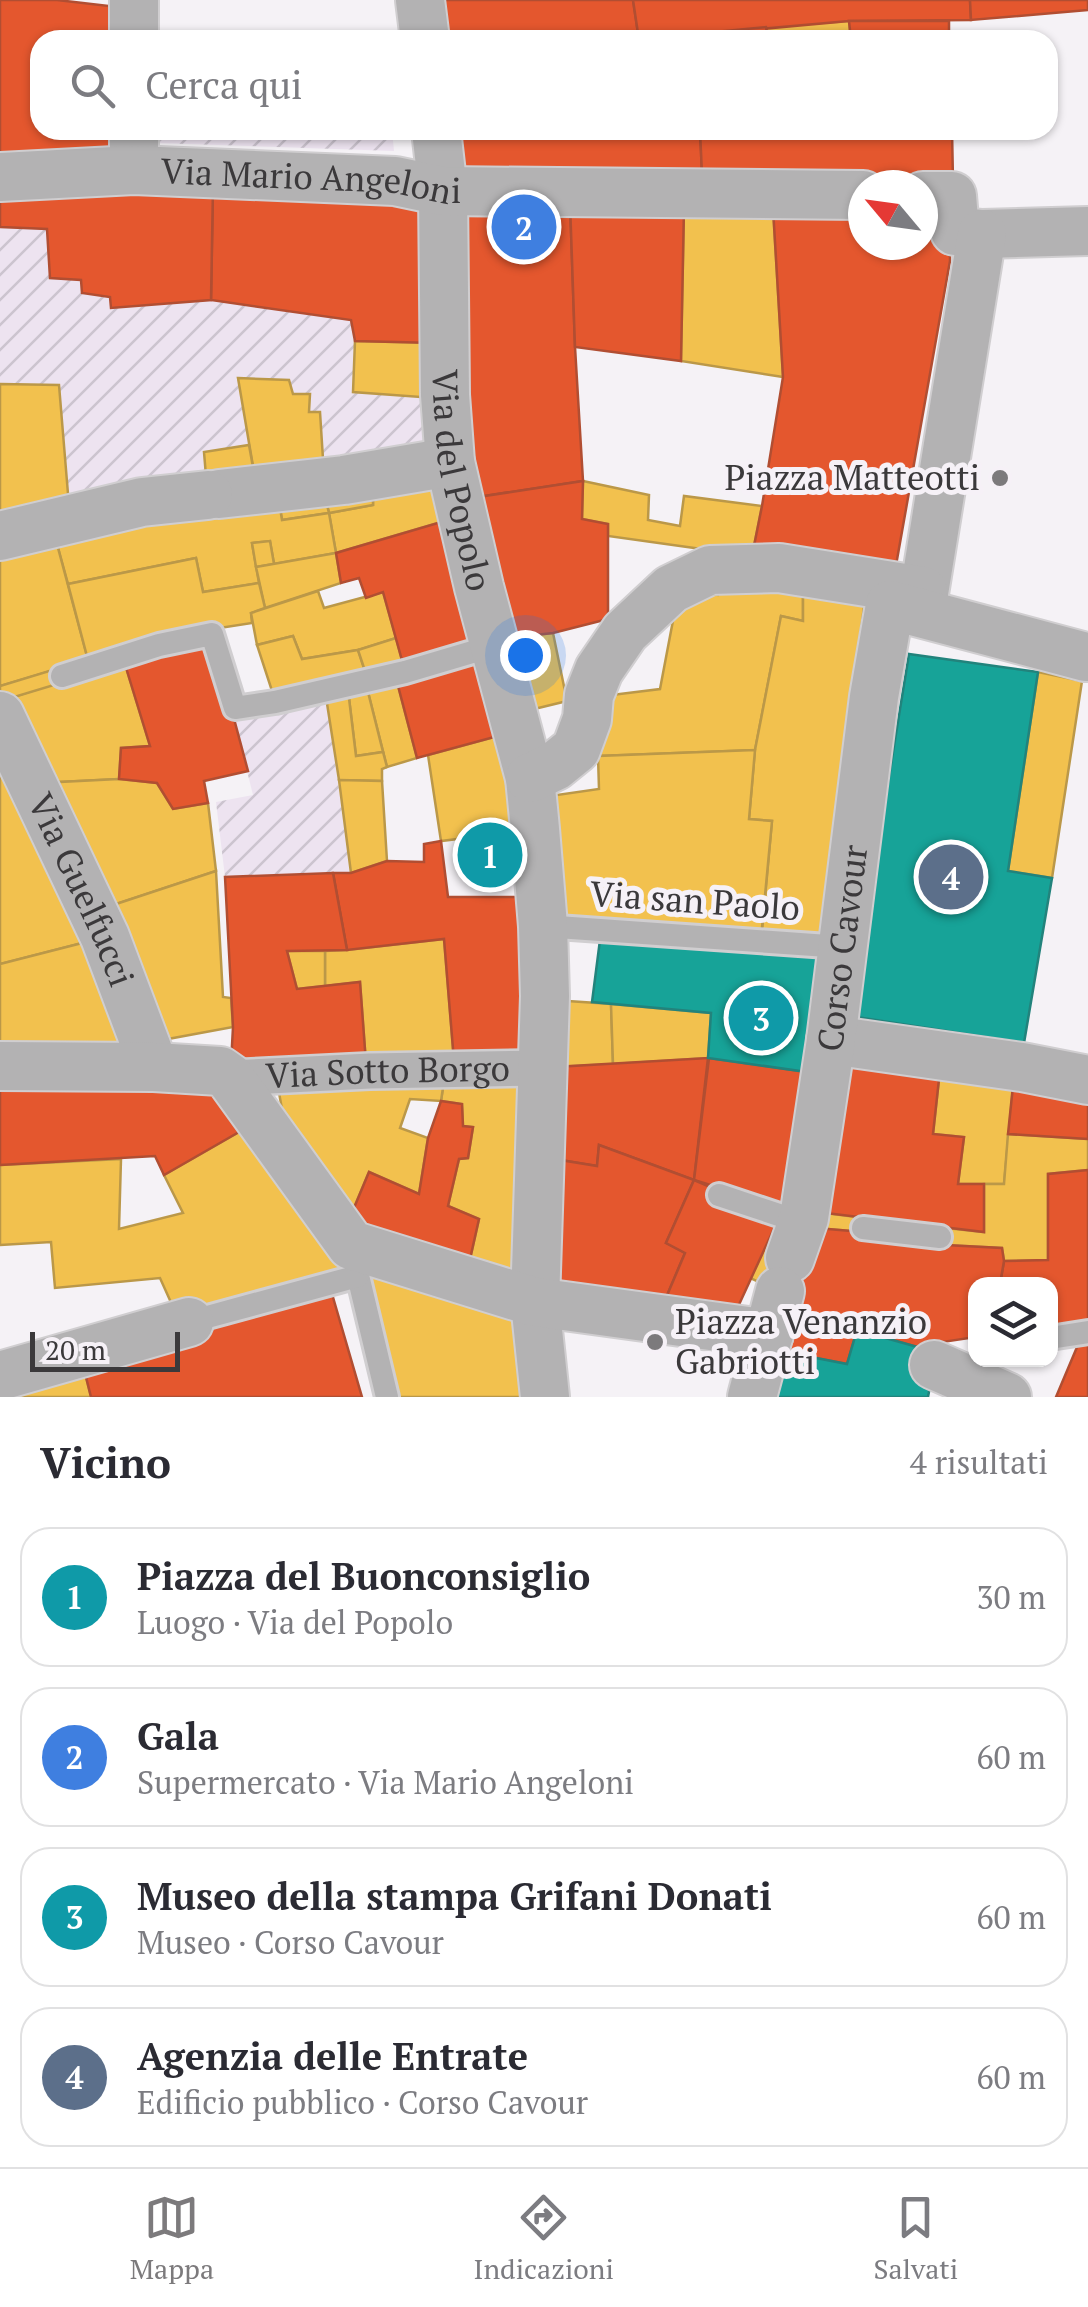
<!DOCTYPE html>
<html lang="it">
<head>
<meta charset="utf-8">
<style>
	:root { --surface:#fff; --page:#f7f7f7; --text:#2b2b33; --muted:#7c7c81; --line:#e1e1e2; --accent:#7c7a7c }
	body { margin:0; font-family:"PT Serif",serif; background:var(--page); color:var(--text) }
	.controls { position:absolute; right:30px; bottom:30px; display:grid; overflow:hidden; border-radius:20px; box-shadow:0 2px 8px #0004 }
	.controls button { width:90px; height:90px; display:grid; place-items:center; padding:0; border:0; border-bottom:2px solid var(--line); background:var(--surface); color:var(--text); font:50px sans-serif }
	.compass { position:absolute; left:848px; top:170px; width:90px; height:90px; border-radius:50%; background:var(--surface); box-shadow:0 2px 8px #0004; rotate:299deg }
	.scale { position:absolute; left:30px; bottom:25px; width:150px; box-sizing:border-box; padding-left:10px; border:5px solid #3b393b; border-top:0; font-size:28px; line-height:35px; white-space:nowrap; color:#3b393b; -webkit-text-stroke:8px #f6f1f7; paint-order:stroke }
	.you { position:absolute; left:525px; top:655px; width:35px; height:35px; margin:-25px; border:8px solid #fff; border-radius:50%; background:#1a73e8; box-shadow:0 0 0 15px #1a73e833 }
	.badge { display:grid; place-items:center; width:65px; height:65px; border-radius:50%; background:var(--accent); color:#fff; font-size:32px; font-weight:700 }
	.pin { position:absolute; translate:-50% -50%; border:5px solid #fff; box-shadow:0 2px 10px #0006 }
	.list { margin:0; padding:0; list-style:none }
	h2 { display:flex; justify-content:space-between; align-items:center; height:130px; margin:0; padding:0 40px; font-size:42px }
	h2 small { font-size:32px; font-weight:400; color:var(--muted) }
	.list li { display:grid; grid-template-columns:65px 1fr auto; gap:30px; align-items:center; box-sizing:border-box; height:140px; margin:0 20px 20px; padding:0 20px; border:2px solid var(--line); border-radius:30px }
	.list b { display:block; font-size:38px; white-space:nowrap }
	.list p { margin:0; font-size:32px; white-space:nowrap; color:var(--muted) }
	.list em { font-size:32px; font-style:normal; color:var(--muted) }
	.icon { flex:none; width:55px; height:55px; fill:none; stroke:currentColor; stroke-width:2; stroke-linecap:round; stroke-linejoin:round }
	.map { position:relative; flex:none; width:1088px; height:1397px; overflow:hidden }
	.search { position:absolute; background:var(--surface); box-shadow:0 2px 8px #0004; left:30px; right:30px; top:30px; height:110px; display:flex; align-items:center; gap:25px; box-sizing:border-box; padding:0 35px; border-radius:30px; color:var(--muted); font-size:38px }
	.sheet { height:770px; background:var(--surface) }
	nav { display:flex; justify-content:space-around; align-items:center; box-sizing:border-box; height:140px; border-top:2px solid var(--line); background:var(--surface); font-size:28px; color:var(--muted) }
	nav a { display:grid; justify-items:center; gap:5px }
	nav .on { color:var(--accent) }
	.map>svg:first-child { display:block }
	.garden { fill:url(#garden-furrows) }
	.homes { fill:#f2c14e; stroke:#bb9848; stroke-width:2.5 }
	.shops { fill:#e4572e; stroke:#b14e32; stroke-width:2.5 }
	.public { fill:#17a398; stroke:#22837c; stroke-width:2.5 }
	.lines { fill:none; stroke-linecap:round; stroke-linejoin:round }
	.service-casing { stroke:#d0ced0; stroke-width:28 }
	.pedestrian-casing { stroke:#d0ced0; stroke-width:40 }
	.minor-casing { stroke:#d0ced0; stroke-width:52 }
	.service { stroke:#b3b2b3; stroke-width:22 }
	.pedestrian { stroke:#b3b2b3; stroke-width:35 }
	.minor { stroke:#b3b2b3; stroke-width:48 }
	.poi-dot { fill:#7c7a7c; stroke:#f6f1f7; stroke-width:4 }
	.labels { text-anchor:middle; stroke-width:10; stroke-linejoin:round; paint-order:stroke }
	.street-label { font-size:35px; fill:#3b393b; stroke:#f6f1f7 }
	.poi-label { font-size:35px; fill:#3b393b; stroke:#f6f1f7; text-anchor:end }
</style>
</head>
<body>
<div class="map">
<svg width="1088" height="1397" viewBox="0 0 1088 1397">
	<defs>
		<pattern id="garden-furrows" width="10" height="10" patternUnits="userSpaceOnUse" patternTransform="scale(2.5)"><rect width="10" height="10" fill="#ede3f0"/><path d="M-1 1l2-2M0 10L10 0M9 11l2-2" fill="none" stroke="#ccc4cf"/></pattern>
	</defs>
	<rect width="100%" height="100%" fill="#f5f2f6"/>
	<g class="garden">
		<polygon points="157,130 392,130 394,151 156,143"/>
		<polygon points="0,227 47,229 51,278 81,280 82,293 110,297 111,308 211,300 351,320 355,341 353,392 434,398 438,457 324,475 320,413 309,412 310,395 293,394 289,380 239,378 249,445 204,452 207,488 69,506 0,384"/>
		<polygon points="326,697 351,873 225,877 216,802 253,795 233,715"/>
	</g>
	<g class="homes">
		<polygon points="849,21 851,40 768,40 766,27"/>
		<polygon points="684,207 773,208 783,377 681,361"/>
		<polygon points="355,341 436,343 434,398 353,392"/>
		<polygon points="238,378 289,380 293,394 310,394 309,412 320,412 324,475 256,484"/>
		<polygon points="0,384 59,385 69,506 0,525"/>
		<polygon points="249,445 256,484 207,488 204,452"/>
		<polygon points="437,472 448,520 336,553 329,513 373,505 373,483"/>
		<polygon points="583,481 649,495 648,520 680,526 684,496 762,506 752,556 608,536 608,524 582,519"/>
		<polygon points="373,483 373,505 329,513 323,489"/>
		<polygon points="323,489 329,513 282,520 278,496"/>
		<polygon points="278,496 282,520 329,513 336,553 274,564 270,541 252,543 259,583 203,592 196,558 68,584 54,533"/>
		<polygon points="54,533 88,660 0,686 0,546"/>
		<polygon points="270,541 274,564 256,567 252,543"/>
		<polygon points="336,553 341,583 265,608 256,567"/>
		<polygon points="196,558 203,592 259,583 265,608 251,613 252,623 155,638 88,660 68,584"/>
		<polygon points="724,577 803,584 803,621 781,616 755,750 598,756 595,697 660,689 675,610 699,593 718,595"/>
		<polygon points="803,584 866,591 822,937 762,931 772,821 749,819 755,750 781,616 803,621"/>
		<polygon points="318,591 324,608 383,592 396,638 358,650 302,659 293,636 257,645 251,613"/>
		<polygon points="553,633 567,701 518,713 500,639"/>
		<polygon points="293,636 302,659 358,650 366,674 273,694 257,645"/>
		<polygon points="396,638 403,664 366,674 358,650"/>
		<polygon points="124,661 150,746 121,748 119,779 40,783 1,701"/>
		<polygon points="59,668 64,682 1,701 0,698 0,686"/>
		<polygon points="1038,672 1082,681 1052,878 1008,871"/>
		<polygon points="396,678 417,758 387,767 366,684"/>
		<polygon points="366,684 383,752 356,756 348,690"/>
		<polygon points="348,690 356,756 383,752 387,767 382,769 382,781 339,780 326,697"/>
		<polygon points="509,733 523,831 441,841 428,755"/>
		<polygon points="755,750 749,819 772,821 761,938 559,920 543,797 599,789 598,756"/>
		<polygon points="0,751 90,941 0,964"/>
		<polygon points="119,779 157,783 173,809 208,803 216,871 107,907 40,783"/>
		<polygon points="339,780 382,781 387,861 351,873"/>
		<polygon points="216,871 223,997 231,998 233,1027 157,1041 107,907"/>
		<polygon points="444,939 454,1061 366,1063 360,982 325,986 325,951 347,950"/>
		<polygon points="90,941 137,1050 0,1047 0,964"/>
		<polygon points="287,951 325,951 325,986 297,989"/>
		<polygon points="553,1000 611,1004 613,1064 555,1067"/>
		<polygon points="611,1004 711,1013 708,1058 613,1064"/>
		<polygon points="940,1070 1014,1076 1004,1184 958,1184 964,1137 933,1134"/>
		<polygon points="525,1072 525,1292 466,1277 479,1219 448,1206 459,1159 468,1158 473,1127 463,1126 462,1104 441,1101 445,1074"/>
		<polygon points="445,1074 441,1101 410,1099 400,1128 428,1138 419,1194 369,1172 351,1215 292,1139 282,1109 277,1082"/>
		<polygon points="253,1124 352,1273 178,1318 160,1278 55,1288 51,1242 0,1245 0,1165 121,1159 119,1229 183,1213 164,1175"/>
		<polygon points="1008,1134 1088,1139 1088,1170 1048,1174 1048,1260 1004,1261 1002,1248 945,1245 946,1228 984,1232 984,1184 1004,1184"/>
		<polygon points="817,1212 864,1218 863,1232 816,1228"/>
		<polygon points="765,1245 804,1265 794,1298 750,1278"/>
		<polygon points="368,1272 524,1316 537,1397 395,1397"/>
		<polygon points="81,1357 91,1397 0,1397"/>
	</g>
	<g class="shops">
		<polygon points="0,0 57,0 118,7 118,40 40,40 40,130 117,130 116,162 0,162"/>
		<polygon points="432,0 633,0 639,40 436,40"/>
		<polygon points="633,0 970,0 971,20 849,21 639,40"/>
		<polygon points="970,0 1088,0 1088,10 971,20"/>
		<polygon points="849,21 949,21 949,40 851,40"/>
		<polygon points="766,27 768,40 695,40 695,34"/>
		<polygon points="444,130 700,130 702,174 449,177"/>
		<polygon points="700,130 952,130 953,181 702,174"/>
		<polygon points="213,186 432,201 436,343 355,341 351,320 211,300"/>
		<polygon points="213,186 211,300 111,308 110,297 82,293 81,280 50,278 47,229 0,227 0,189"/>
		<polygon points="449,196 570,202 575,347 583,481 465,499"/>
		<polygon points="570,202 684,207 681,361 575,347"/>
		<polygon points="773,208 863,211 863,245 923,245 923,212 950,213 950,261 895,571 752,556 762,506 783,377"/>
		<polygon points="583,481 582,519 608,524 608,619 553,633 500,639 465,499"/>
		<polygon points="448,520 484,643 403,664 383,592 366,598 359,578 341,583 336,553"/>
		<polygon points="206,640 233,715 248,771 204,781 208,803 173,809 157,783 119,779 121,748 150,746 124,661"/>
		<polygon points="485,652 509,733 417,758 396,678"/>
		<polygon points="441,841 448,897 529,897 531,1061 454,1061 444,939 347,950 333,873 351,873 387,861 424,862 424,844"/>
		<polygon points="333,873 347,950 287,951 297,989 360,982 366,1063 231,1064 233,1027 225,877"/>
		<polygon points="708,1058 694,1180 599,1145 597,1166 548,1158 555,1067"/>
		<polygon points="709,1058 807,1072 789,1209 694,1180"/>
		<polygon points="838,1058 940,1070 933,1134 964,1137 958,1184 984,1184 984,1232 817,1212"/>
		<polygon points="1014,1076 1088,1088 1088,1139 1008,1134"/>
		<polygon points="0,1078 220,1083 253,1124 164,1175 155,1156 0,1165"/>
		<polygon points="441,1101 462,1104 463,1126 473,1127 468,1158 459,1159 448,1206 479,1219 466,1277 400,1255 351,1215 369,1172 419,1194 428,1138"/>
		<polygon points="599,1145 694,1180 666,1243 685,1253 660,1312 543,1293 548,1158 597,1166"/>
		<polygon points="1088,1170 1088,1321 1050,1326 1050,1284 1000,1284 1004,1261 1048,1260 1048,1174"/>
		<polygon points="694,1180 715,1189 777,1222 731,1322 660,1312 685,1253 666,1243"/>
		<polygon points="816,1228 863,1232 945,1245 1002,1248 1004,1261 1000,1284 976,1284 976,1337 942,1342 939,1353 857,1330 847,1364 780,1351 794,1298"/>
		<polygon points="330,1287 362,1397 91,1397 81,1357"/>
		<polygon points="1080,1340 1088,1342 1088,1397 1056,1397"/>
	</g>
	<g class="public">
		<polygon points="909,654 1038,672 1008,871 1052,878 1024,1043 850,1016"/>
		<polygon points="601,932 820,951 807,1072 708,1058 711,1013 592,1002"/>
		<polygon points="857,1330 939,1353 934,1365 928,1397 769,1397 780,1351 847,1364"/>
	</g>
	<g class="lines">
		<g class="service-casing">
			<g id="service">
				<polyline points="62,676 159,645 212,634 235,708 275,702 405,672 496,645"/>
				<polyline points="543,926 842,947"/>
				<polyline points="719,1195 803,1223"/>
				<polyline points="863,1228 940,1237"/>
				<polyline points="355,1263 387,1397"/>
				<polyline points="189,1322 358,1276"/>
				<polyline points="1050,1338 1088,1332"/>
			</g>
		</g>
		<g class="pedestrian-casing">
			<g id="pedestrian">
				<path id="s1" d="M 230,1078 L 370,1071 L 544,1068"/>
			</g>
		</g>
		<g class="minor-casing">
			<g id="minor">
				<polyline points="420,0 425,40"/>
				<polyline points="134,40 134,0"/>
				<path id="s2" d="M 436,130 L 443,191 L 445,395 L 450,462 L 479,587 L 530,778 L 535,829 L 543,926 L 545,996 L 535,1302 L 545,1397"/>
				<polyline points="134,170 134,130"/>
				<path id="s3" d="M 0,177 L 134,170 L 395,181 L 443,191 L 863,195"/>
				<polyline points="923,196 952,196 955,231 982,234 1088,231"/>
				<polyline points="219,494 344,480 450,462"/>
				<polyline points="0,536 142,502 208,495"/>
				<polyline points="921,612 982,234"/>
				<path id="s4" d="M 0,716 L 105,937 L 154,1067"/>
				<polyline points="530,778 555,766 576,749 587,719 589,695 599,670 625,632 671,589 710,570 779,568 923,591"/>
				<polyline points="831,1040 1022,1067 1088,1080"/>
				<polyline points="0,1066 154,1067 220,1071 230,1078 351,1245 535,1302 769,1334"/>
				<path id="s5" d="M 790,1258 L 804,1218 L 831,1040 L 874,697 L 890,605 L 1086,657"/>
				<polyline points="934,1365 1007,1397"/>
				<polyline points="0,1376 189,1322"/>
				<polyline points="752,1397 780,1291"/>
			</g>
		</g>
		<use href="#service" class="service"/>
		<use href="#pedestrian" class="pedestrian"/>
		<use href="#minor" class="minor"/>
	</g>
	<g class="poi-dot">
		<circle cx="1000" cy="478" r="10"/>
		<circle cx="655" cy="1342" r="10"/>
	</g>
	<g class="labels">
		<g class="street-label">
			<text dy="12" stroke="none"><textPath href="#s3" startOffset="312">Via Mario Angeloni</textPath></text>
			<text dy="12" stroke="none"><textPath href="#s2" startOffset="352">Via del Popolo</textPath></text>
			<text dy="12" stroke="none"><textPath href="#s4" startOffset="192">Via Guelfucci</textPath></text>
			<text transform="translate(695 901) rotate(4)" y="12">Via san Paolo</text>
			<text dy="12" stroke="none"><textPath href="#s5" startOffset="315">Corso Cavour</textPath></text>
			<text dy="12" stroke="none"><textPath href="#s1" startOffset="158">Via Sotto Borgo</textPath></text>
		</g>
		<g class="poi-label">
			<text x="980" y="490">Piazza Matteotti</text>
			<text x="675" y="1334" text-anchor="start">Piazza Venanzio<tspan x="675" dy="40">Gabriotti</tspan></text>
		</g>
	</g>
</svg>
<div class="controls">
<button><svg class="icon" aria-label="layers" viewBox="0 0 24 24"><path d="M12 4l9 5-9 5-9-5zM3 14l9 5 9-5"/></svg></button>
</div>
<svg class="compass" viewBox="-18 -18 36 36"><path d="M0-13l5 13h-10z" fill="#e53935"/><path d="M0 13l5-13h-10z" fill="#7c7c81"/></svg>
<div class="scale">20 m</div>
<div class="you"></div>
<div class="pin badge" style="left:490px;top:855px;background:#0f9aa8">1</div>
<div class="pin badge" style="left:524px;top:227px;background:#3f7fe0">2</div>
<div class="pin badge" style="left:761px;top:1018px;background:#0f9aa8">3</div>
<div class="pin badge" style="left:951px;top:877px;background:#5c6f8a">4</div>
<div class="search"><svg class="icon" aria-label="search" viewBox="0 0 24 24"><circle cx="10" cy="10" r="6"/><path d="M15 15l6 6"/></svg>Cerca qui</div>
</div>
<section class="sheet">
<h2>Vicino<small>4 risultati</small></h2>
<ul class="list">
<li><span class="badge" style="background:#0f9aa8">1</span><div><b>Piazza del Buonconsiglio</b><p>Luogo · Via del Popolo</p></div><em>30 m</em></li>
<li><span class="badge" style="background:#3f7fe0">2</span><div><b>Gala</b><p>Supermercato · Via Mario Angeloni</p></div><em>60 m</em></li>
<li><span class="badge" style="background:#0f9aa8">3</span><div><b>Museo della stampa Grifani Donati</b><p>Museo · Corso Cavour</p></div><em>60 m</em></li>
<li><span class="badge" style="background:#5c6f8a">4</span><div><b>Agenzia delle Entrate</b><p>Edificio pubblico · Corso Cavour</p></div><em>60 m</em></li>
</ul>
</section>
<nav>
<a class="on"><svg class="icon" aria-label="map" viewBox="0 0 24 24"><path d="M3 6l6-2 6 2 6-2v14l-6 2-6-2-6 2zM9 4v14M15 6v14"/></svg>Mappa</a>
<a><svg class="icon" aria-label="directions" viewBox="0 0 24 24"><path d="M12 3l9 9-9 9-9-9zM9 14v-3h6M13 9l2 2-2 2"/></svg>Indicazioni</a>
<a><svg class="icon" aria-label="saved" viewBox="0 0 24 24"><path d="M7 4h10v16l-5-4-5 4z"/></svg>Salvati</a>
</nav>
</body>
</html>
